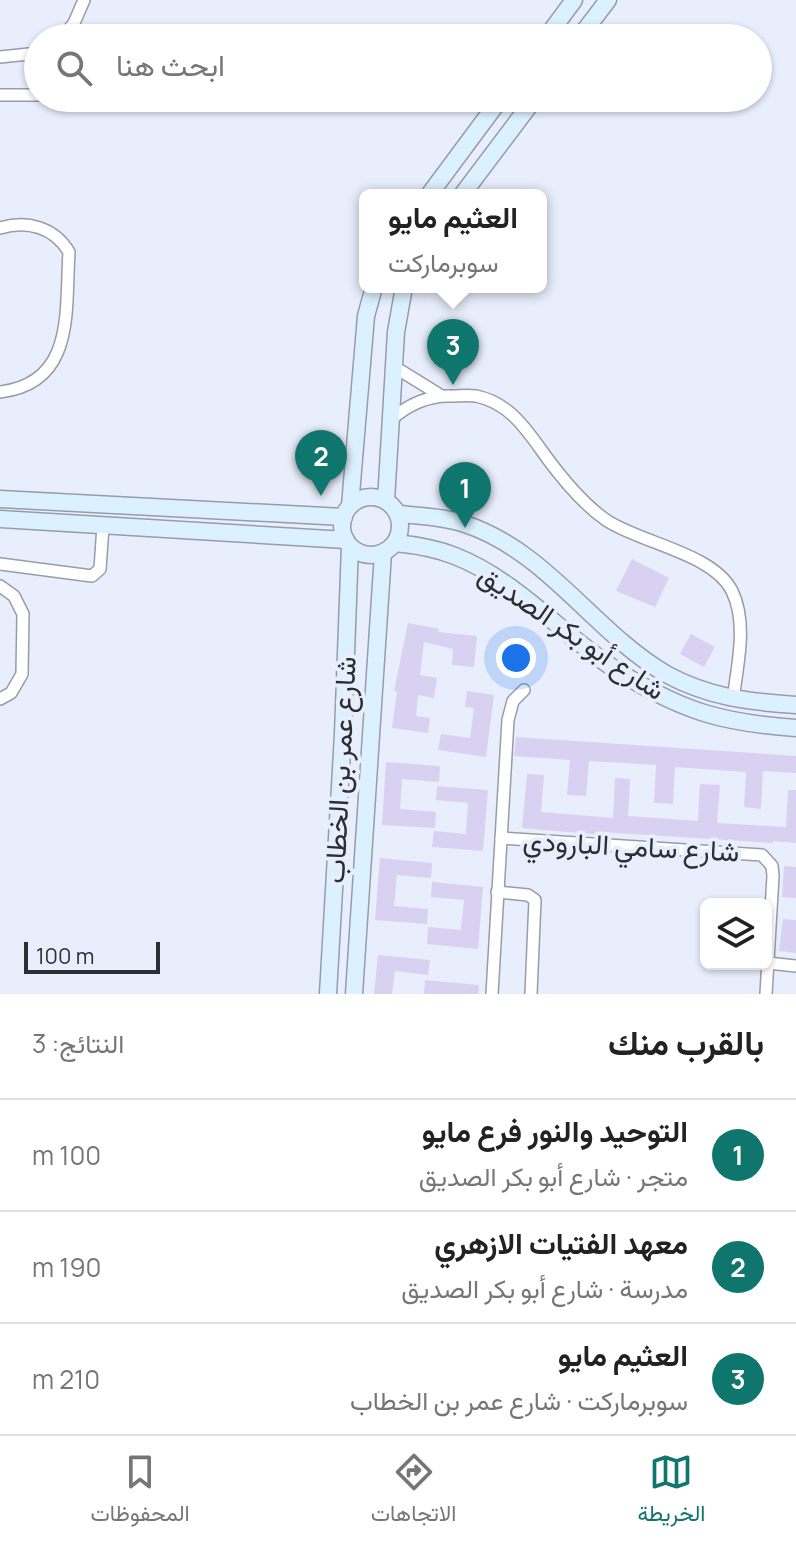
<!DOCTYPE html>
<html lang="ar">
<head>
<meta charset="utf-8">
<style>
	:root { --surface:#fff; --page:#f2f2f2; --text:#222; --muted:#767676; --line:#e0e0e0; --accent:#0f766e }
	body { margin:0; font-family:Manrope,Vazirmatn,sans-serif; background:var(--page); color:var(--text); direction:rtl }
	.controls { position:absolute; right:24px; bottom:24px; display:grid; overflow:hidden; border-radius:12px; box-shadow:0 2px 6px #0004 }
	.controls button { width:72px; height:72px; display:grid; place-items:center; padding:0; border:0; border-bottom:2px solid var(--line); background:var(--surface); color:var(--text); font:40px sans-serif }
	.scale { position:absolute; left:24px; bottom:20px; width:136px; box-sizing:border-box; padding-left:8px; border:4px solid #2b2e33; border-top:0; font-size:22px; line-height:28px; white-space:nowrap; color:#2b2e33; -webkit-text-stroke:6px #e8eefc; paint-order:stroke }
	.you { position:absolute; left:516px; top:658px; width:28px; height:28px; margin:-20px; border:6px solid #fff; border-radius:50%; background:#1a73e8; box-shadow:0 0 0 12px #1a73e833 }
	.badge { display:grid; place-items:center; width:52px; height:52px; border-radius:50%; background:var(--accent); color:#fff; font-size:26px; font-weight:700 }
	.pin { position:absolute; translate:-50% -66px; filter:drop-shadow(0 2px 4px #0008) }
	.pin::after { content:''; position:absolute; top:42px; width:28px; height:24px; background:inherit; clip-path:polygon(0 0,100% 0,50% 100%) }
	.popup { position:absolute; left:359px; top:189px; width:188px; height:104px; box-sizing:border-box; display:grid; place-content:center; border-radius:12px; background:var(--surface); filter:drop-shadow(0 2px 6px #0005); font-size:26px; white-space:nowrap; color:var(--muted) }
	.popup b { font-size:30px; color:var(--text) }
	.popup::after { content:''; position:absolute; left:50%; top:100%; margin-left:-16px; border:16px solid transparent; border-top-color:var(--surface) }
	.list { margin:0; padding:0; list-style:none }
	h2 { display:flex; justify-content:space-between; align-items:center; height:104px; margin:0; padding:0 32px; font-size:34px }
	h2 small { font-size:26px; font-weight:400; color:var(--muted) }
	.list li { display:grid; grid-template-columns:52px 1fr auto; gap:24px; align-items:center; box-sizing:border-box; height:112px; padding:0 32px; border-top:2px solid var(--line) }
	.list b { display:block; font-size:30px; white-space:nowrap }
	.list p { margin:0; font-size:26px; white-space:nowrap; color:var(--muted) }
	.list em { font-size:26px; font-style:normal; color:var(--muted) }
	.icon { flex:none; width:44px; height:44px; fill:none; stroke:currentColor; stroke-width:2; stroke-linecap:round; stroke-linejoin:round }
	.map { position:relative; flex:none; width:796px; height:994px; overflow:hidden; direction:ltr }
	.search { position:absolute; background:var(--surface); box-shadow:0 2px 6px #0004; left:24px; right:24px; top:24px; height:88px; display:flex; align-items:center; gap:20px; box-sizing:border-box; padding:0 28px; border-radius:44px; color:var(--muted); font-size:30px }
	.sheet { height:440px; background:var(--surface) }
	nav { display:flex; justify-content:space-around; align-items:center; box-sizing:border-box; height:112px; border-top:2px solid var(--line); background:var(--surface); font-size:22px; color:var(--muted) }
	nav a { display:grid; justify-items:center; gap:4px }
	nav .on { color:var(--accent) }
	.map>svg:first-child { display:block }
	.building { fill:#d9d1f2 }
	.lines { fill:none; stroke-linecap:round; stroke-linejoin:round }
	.street-casing { stroke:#979ca8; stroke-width:14 }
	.secondary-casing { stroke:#979ca8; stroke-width:19 }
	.street { stroke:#fff; stroke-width:11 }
	.secondary { stroke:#dcf1ff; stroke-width:16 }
	.labels { text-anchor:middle; stroke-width:8; stroke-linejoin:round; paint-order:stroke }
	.street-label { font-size:28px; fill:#2b2e33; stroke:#e8eefc }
</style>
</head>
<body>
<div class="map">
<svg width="796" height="994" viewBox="0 0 796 994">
	<rect width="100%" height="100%" fill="#e8eefc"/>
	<g class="building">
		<polygon points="632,559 669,578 655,607 616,591"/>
		<polygon points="408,623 439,629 438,632 477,636 474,667 452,665 453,649 424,642 420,675 437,678 434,698 418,695 416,716 430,718 428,733 392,728 397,692 394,691"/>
		<polygon points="691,634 715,647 704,667 680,654"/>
		<polygon points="467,691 494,695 486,757 438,750 441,734 470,738 474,708 465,707"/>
		<polygon points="516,737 796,756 796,773 763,771 761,809 744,807 746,772 675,767 673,804 654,803 656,765 589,761 586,796 567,795 570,760 514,756"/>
		<polygon points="386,762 440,766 439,782 402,779 400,809 436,812 435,828 382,825"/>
		<polygon points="527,774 544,775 541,812 613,818 615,778 630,779 628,816 698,821 700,784 720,785 717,823 786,827 788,790 796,790 796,843 773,841 773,843 601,832 601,835 522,828"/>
		<polygon points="437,786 488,790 483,851 432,847 434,831 466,834 468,803 436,800"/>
		<polygon points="380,858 432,863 431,878 397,875 394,906 428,909 427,924 375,920"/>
		<polygon points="784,866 796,867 796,898 782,897"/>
		<polygon points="432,882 483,887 478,949 427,944 428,927 461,930 464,900 431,897"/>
		<polygon points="783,919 796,920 796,953 779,951"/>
		<polygon points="378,955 430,960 428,975 395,971 392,994 374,994"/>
		<polygon points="425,980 479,985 478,994 424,994"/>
	</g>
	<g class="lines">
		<g class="street-casing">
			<g id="street">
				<polyline points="62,38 74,23 84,0"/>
				<polyline points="0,57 38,53"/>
				<polyline points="0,95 38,95"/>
				<path d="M 0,228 C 27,220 54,227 69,252 C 65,310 76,383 0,392"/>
				<polyline points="393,366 440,395"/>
				<path d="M 391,420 C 407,405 429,395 451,396 C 459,396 468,395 476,396 C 511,403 528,432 547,458 C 564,481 583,504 606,520 C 640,543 713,553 732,591 C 748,624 737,666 733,700"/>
				<polyline points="0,564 92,576 100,569 103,526"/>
				<polyline points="0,586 14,596 23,614 22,674 11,693 0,699"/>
				<polyline points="501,838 762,855 772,866 773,876 766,994"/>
				<polyline points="497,892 528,895 535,900 531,994"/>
				<polyline points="768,963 796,966"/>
				<polyline points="492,994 508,720 513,701 524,690"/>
			</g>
		</g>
		<g class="secondary-casing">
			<g id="secondary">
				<polyline points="546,38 574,0"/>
				<polyline points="579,38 608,0"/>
				<polyline points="429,195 501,98"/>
				<polyline points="462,195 535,98"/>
				<circle cx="371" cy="526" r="29"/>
				<polyline points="0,499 344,517"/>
				<polyline points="386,501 396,332 404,287"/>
				<polyline points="350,506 366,316 374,287"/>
				<path d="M 399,514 C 421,516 444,517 465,524 C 547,551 594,632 666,674 C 708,697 749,702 796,705"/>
				<polyline points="0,519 346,540"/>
				<path d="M 395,543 C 416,545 435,548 455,556 C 519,581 565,639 624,675 C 685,712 724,723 796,728"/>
				<polyline points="328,994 343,734 350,546"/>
				<polyline points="354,994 383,553"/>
			</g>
		</g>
		<use href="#street" class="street"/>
		<use href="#secondary" class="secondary"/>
	</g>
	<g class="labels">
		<g class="street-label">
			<text transform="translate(572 632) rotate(34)" y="10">شارع أبو بكر الصديق</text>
			<text transform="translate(340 770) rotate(-87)" y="10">شارع عمر بن الخطاب</text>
			<text transform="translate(631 846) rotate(3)" y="10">شارع سامي البارودي</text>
		</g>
	</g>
</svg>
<div class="controls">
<button><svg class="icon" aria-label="layers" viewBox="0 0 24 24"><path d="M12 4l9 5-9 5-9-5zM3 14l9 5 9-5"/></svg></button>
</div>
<div class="scale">100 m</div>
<div class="you"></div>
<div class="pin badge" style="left:465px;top:528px">1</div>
<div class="pin badge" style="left:321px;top:496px">2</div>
<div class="pin badge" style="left:453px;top:385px">3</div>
<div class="popup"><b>العثيم مايو</b>سوبرماركت</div>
<div class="search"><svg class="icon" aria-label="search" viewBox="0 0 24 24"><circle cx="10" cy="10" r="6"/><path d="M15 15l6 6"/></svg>ابحث هنا</div>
</div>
<section class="sheet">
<h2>بالقرب منك<small>النتائج: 3</small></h2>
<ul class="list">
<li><span class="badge">1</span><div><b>التوحيد والنور فرع مايو</b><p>متجر · شارع أبو بكر الصديق</p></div><em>100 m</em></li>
<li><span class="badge">2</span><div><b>معهد الفتيات الازهري</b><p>مدرسة · شارع أبو بكر الصديق</p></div><em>190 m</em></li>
<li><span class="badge">3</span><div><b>العثيم مايو</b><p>سوبرماركت · شارع عمر بن الخطاب</p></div><em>210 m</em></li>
</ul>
</section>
<nav>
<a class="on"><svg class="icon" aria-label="map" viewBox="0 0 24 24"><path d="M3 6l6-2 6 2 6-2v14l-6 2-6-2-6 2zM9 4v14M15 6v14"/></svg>الخريطة</a>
<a><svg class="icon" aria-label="directions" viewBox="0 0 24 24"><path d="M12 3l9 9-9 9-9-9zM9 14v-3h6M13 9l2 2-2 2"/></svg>الاتجاهات</a>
<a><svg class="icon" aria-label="saved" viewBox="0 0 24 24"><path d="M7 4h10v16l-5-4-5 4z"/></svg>المحفوظات</a>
</nav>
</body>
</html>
